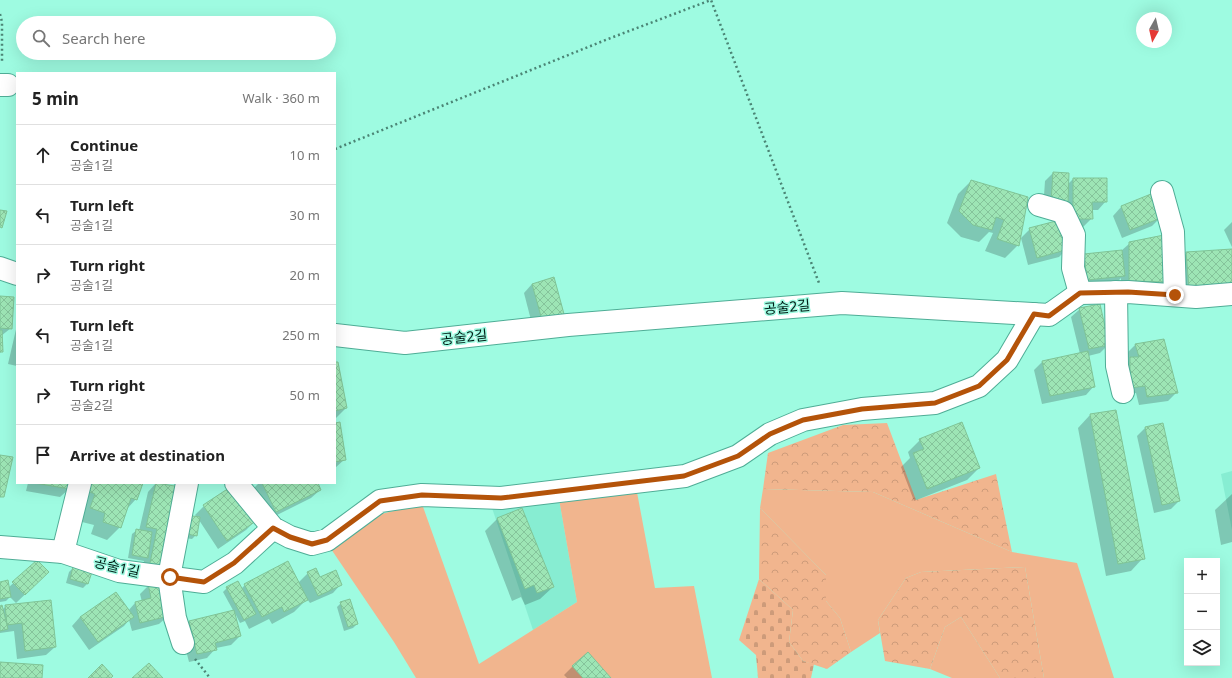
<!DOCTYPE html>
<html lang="en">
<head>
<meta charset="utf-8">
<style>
	:root { --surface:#fff; --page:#f6f6f6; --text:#222; --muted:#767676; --line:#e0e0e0 }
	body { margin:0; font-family:"Noto Sans","Noto Sans KR",sans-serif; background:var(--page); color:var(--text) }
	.controls { position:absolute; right:12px; bottom:12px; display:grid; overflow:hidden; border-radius:0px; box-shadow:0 4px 16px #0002 }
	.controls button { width:36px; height:36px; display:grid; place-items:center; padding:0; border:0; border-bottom:1px solid var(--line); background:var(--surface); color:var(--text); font:20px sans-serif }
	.compass { position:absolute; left:1136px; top:12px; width:36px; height:36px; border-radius:50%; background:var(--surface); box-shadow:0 4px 16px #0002; rotate:188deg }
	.stop { position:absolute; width:12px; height:12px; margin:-9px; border:3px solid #b45309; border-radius:50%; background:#fff }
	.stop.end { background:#b45309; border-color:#fff; box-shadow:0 1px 4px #0008 }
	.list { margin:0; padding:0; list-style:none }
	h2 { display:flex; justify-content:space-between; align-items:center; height:52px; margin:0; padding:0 16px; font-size:17px }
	h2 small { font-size:13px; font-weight:400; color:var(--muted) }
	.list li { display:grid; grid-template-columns:26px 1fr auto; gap:12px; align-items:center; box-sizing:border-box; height:60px; padding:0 16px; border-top:1px solid var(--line) }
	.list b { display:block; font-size:15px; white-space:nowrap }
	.list p { margin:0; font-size:13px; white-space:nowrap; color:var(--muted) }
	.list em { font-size:13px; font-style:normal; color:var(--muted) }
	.icon { flex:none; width:22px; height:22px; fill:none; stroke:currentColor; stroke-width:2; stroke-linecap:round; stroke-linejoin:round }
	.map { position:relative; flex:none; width:1232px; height:678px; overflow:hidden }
	.search { position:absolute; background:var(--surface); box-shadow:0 4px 16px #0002; left:16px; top:16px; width:320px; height:44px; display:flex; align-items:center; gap:10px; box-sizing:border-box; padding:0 14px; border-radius:22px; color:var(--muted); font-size:15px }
	.panel { position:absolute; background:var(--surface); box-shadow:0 4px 16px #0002; left:16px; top:72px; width:320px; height:412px; border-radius:0px }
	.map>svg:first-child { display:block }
	.built { fill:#87edd2 }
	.grass { fill:#f1b58e }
	.forest { fill:url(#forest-crowns) }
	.cemetery { fill:url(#cemetery-stones) }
	.shadow { fill:#0003 }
	.building { fill:url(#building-cross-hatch); stroke:#7fc496 }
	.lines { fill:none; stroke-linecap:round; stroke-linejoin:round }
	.minor-casing { stroke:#4fad96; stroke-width:24 }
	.path { stroke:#4b8575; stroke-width:2.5; stroke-dasharray:2 3; stroke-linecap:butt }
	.minor { stroke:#fff; stroke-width:22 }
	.route { stroke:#b45309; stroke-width:5 }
	.labels { text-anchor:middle; stroke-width:3; stroke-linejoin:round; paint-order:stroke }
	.street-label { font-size:14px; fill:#011d16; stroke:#9efbe1 }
</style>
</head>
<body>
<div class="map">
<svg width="1232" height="678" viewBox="0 0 1232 678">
	<defs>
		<pattern id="forest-crowns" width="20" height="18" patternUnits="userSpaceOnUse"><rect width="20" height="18" fill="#f1b58e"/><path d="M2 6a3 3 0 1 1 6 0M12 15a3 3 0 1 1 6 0" fill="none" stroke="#cd9b7a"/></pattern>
		<pattern id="cemetery-stones" width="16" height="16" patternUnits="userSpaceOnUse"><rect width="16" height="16" fill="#f1b58e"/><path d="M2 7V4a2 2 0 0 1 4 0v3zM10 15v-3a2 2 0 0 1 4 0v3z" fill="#cd9b7a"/></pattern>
		<pattern id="building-cross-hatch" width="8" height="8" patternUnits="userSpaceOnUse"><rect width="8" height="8" fill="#9de5b5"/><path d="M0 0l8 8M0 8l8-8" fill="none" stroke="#85c49b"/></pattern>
	</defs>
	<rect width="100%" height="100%" fill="#9efbe1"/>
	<g class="built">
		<polygon points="1232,471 1232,530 1221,474"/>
		<polygon points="559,499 577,602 533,630 491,505"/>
	</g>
	<g class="grass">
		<polygon points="636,487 655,588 694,586 712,678 416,678 394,642 329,546 377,515 422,504 479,664 577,602 559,499"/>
		<polygon points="763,489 873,492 1012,552 1077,563 1114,678 1044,678 1025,567 921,572 906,578 878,620 880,633 851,652 840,618 826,601 826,575 760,508"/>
		<polygon points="961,617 1000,678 952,678 930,669 945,627"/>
	</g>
	<g class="forest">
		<polygon points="887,423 916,500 996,474 1012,552 873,492 763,489 768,453 843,425"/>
		<polygon points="760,508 826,575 826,601 840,618 851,652 827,669 803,661 789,642 793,610 759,579"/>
		<polygon points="1025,567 1044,678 1000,678 961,617 945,627 930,669 885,661 878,620 906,578 921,572"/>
	</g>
	<polygon class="cemetery" points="759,579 793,610 789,642 803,661 814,664 811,678 758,678 756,655 739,640"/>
	<g class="shadow">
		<polygon points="1053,173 1067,185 1073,179 1106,201 1098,210 1092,210 1092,218 1083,227 1065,227 1043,210 1045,181"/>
		<polygon points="971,181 1027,198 1018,245 1005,258 985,251 993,233 989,232 979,242 961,237 947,223 958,194"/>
		<polygon points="1151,195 1160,218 1152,226 1122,238 1113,216 1121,207"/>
		<polygon points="1232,222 1232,247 1224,230"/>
		<polygon points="1030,229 1067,249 1059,257 1028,265 1021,238"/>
		<polygon points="1130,243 1165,281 1157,290 1121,290 1121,278 1115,284 1079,288 1076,263 1085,255 1121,251"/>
		<polygon points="1187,253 1232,275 1180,296 1178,261"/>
		<polygon points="532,284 563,313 533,328 524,293"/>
		<polygon points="0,297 11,328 1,336 2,351 0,353"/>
		<polygon points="1080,309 1108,345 1100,353 1088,356 1094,386 1086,395 1042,404 1034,370 1043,361 1080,354 1071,317"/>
		<polygon points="17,325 17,366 8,364"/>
		<polygon points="1136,344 1177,392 1168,401 1139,405 1136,393 1122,396 1122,367 1129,360 1127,353"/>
		<polygon points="335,363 346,408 335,419"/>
		<polygon points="1090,415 1143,558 1131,571 1106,576 1078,428"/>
		<polygon points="335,424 345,459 335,468 335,463 337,462 337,460 335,461"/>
		<polygon points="1145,428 1179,501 1171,509 1154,513 1137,436"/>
		<polygon points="920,440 979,468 967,480 914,501 901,467 910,458 908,452"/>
		<polygon points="28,483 70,483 69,489 60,497 26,491"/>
		<polygon points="80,483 142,483 136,499 126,510 120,527 107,540 91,534 94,525 78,521"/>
		<polygon points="156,483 164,570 141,576 144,561 128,558 132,534 137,530 139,531 148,492"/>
		<polygon points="259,483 316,483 320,490 311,498 267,520 252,490"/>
		<polygon points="231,487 255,521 246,530 218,549 199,520 196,535 192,539 178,537 197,518 195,515 204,506"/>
		<polygon points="1232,494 1232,542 1221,545 1215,510"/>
		<polygon points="522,509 553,587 540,599 525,605 521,597 512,601 485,531 497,519"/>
		<polygon points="37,561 39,581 16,603 10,597 6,601 0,602 0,583 8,588"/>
		<polygon points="73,568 87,584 83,588 66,583 69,572"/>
		<polygon points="315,570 320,579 341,584 333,593 310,603 307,599 294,612 272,624 269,619 249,629 245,621 240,623 235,613 240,636 231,645 216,648 207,658 189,662 181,631 189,622 234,612 223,592 227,588 241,589 245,585 298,583 308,573"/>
		<polygon points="149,585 168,616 159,624 132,631 129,620 124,626 89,650 72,626 80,617 115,593 128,611 135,603 142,602 140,594"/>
		<polygon points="341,603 357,624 353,628 344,631 337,607"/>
		<polygon points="6,606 55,647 46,655 17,659 14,631 0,633 0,607 2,610"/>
		<polygon points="573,666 610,678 567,678 564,675"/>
	</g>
	<g class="building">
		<polygon points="1053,172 1069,173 1068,203 1051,202"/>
		<polygon points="1073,178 1107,178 1107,202 1092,202 1093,219 1073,219"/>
		<polygon points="971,180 1028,197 1024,220 1019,246 997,239 1004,220 996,217 992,230 973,225 959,211"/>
		<polygon points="1151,194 1161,218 1130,230 1121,206"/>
		<polygon points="0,210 7,211 2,228 0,227"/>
		<polygon points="1060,220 1069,249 1037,258 1029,228"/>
		<polygon points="1164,235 1166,282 1129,281 1129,242"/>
		<polygon points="1232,249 1232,286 1189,288 1186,252"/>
		<polygon points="1122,250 1125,276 1087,280 1084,254"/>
		<polygon points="554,277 564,314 542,320 532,284"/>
		<polygon points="0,296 14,297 12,329 0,328"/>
		<polygon points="1100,304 1109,345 1089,349 1079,308"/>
		<polygon points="0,330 2,330 3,352 0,352"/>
		<polygon points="1164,339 1178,393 1147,397 1145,386 1130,388 1130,357 1139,357 1135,344"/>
		<polygon points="1088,351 1095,387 1050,396 1042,361"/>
		<polygon points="335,362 338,362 347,408 335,411"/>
		<polygon points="1116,410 1145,559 1118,564 1090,414"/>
		<polygon points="340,422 346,460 335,462 335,423"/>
		<polygon points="962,422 980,468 927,489 913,453 924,449 919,439"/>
		<polygon points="1163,423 1180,501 1162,505 1145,427"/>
		<polygon points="0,455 13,457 4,497 0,497"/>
		<polygon points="34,483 71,483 70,489"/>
		<polygon points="88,483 143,483 137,500 131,498 121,528 103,522 105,513 90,508 95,494 85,490"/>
		<polygon points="156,483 181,487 165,571 149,568 157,529 146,527"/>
		<polygon points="262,483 318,483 321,490 276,512"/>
		<polygon points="232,486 256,521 227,541 203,505"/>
		<polygon points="522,508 554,587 537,593 534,585 525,589 497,518"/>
		<polygon points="185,515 200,517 197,536 182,533"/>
		<polygon points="136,529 152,532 148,558 132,555"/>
		<polygon points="37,560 49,572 25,595 12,582"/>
		<polygon points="288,561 308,600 284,612 282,607 262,617 244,584"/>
		<polygon points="73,567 92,572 88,584 70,579"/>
		<polygon points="316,568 320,577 336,570 342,585 318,596 307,572"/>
		<polygon points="8,580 11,597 0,599 0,582"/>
		<polygon points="160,581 169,616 140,623 135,602 151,598 148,584"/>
		<polygon points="238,581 256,614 244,620 226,587"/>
		<polygon points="116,592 134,617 98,642 80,617"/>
		<polygon points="350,599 358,624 348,627 340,602"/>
		<polygon points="51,600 56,647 25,651 22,623 7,625 5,605"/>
		<polygon points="2,605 8,629 0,631 0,606"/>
		<polygon points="234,610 241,636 215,643 217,650 197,654 189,621"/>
		<polygon points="588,652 611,678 583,678 572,666"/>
		<polygon points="0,662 43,665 42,678 0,678"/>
		<polygon points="149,663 163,678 132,678"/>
		<polygon points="102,664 113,676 111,678 88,678"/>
	</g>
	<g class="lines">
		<g class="minor-casing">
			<g id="minor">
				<polyline points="0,85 8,85"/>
				<polyline points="1162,192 1173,232 1175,295"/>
				<polyline points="1039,205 1063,212 1074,235 1073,268 1080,293"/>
				<polyline points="0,268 17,274"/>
				<polyline points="1116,292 1117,366 1123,392"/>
				<polyline points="335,335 405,343 568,325 842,303 1049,315 1080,293 1128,292 1196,297 1232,294"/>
				<polyline points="236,483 273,528 290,537 312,544 327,540 380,501 422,495 501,498 685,476 738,456 770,434 803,420 862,409 935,403 979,386 1007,360 1034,314"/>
				<polyline points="0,547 63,552 119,571 204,582 235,563 273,528"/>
				<polyline points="63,552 80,483"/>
				<polyline points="183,643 175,618 169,577 187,483"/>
			</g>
		</g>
		<g class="path">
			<polyline points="0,14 2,22 2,63"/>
			<polyline points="335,149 608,39 711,0 819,283"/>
			<polyline points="195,659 210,678"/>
		</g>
		<use href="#minor" class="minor"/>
	</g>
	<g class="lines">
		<polyline class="route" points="170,577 204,582 234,563 273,528 290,537 312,544 327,540 380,501 422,495 501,498 684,476 738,456 770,434 803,420 862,409 935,403 979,386 1007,360 1034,314 1049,316 1080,293 1128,292 1175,295"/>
	</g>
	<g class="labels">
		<g class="street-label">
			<text transform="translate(787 307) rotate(-5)" y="5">공술2길</text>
			<text transform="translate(464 337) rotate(-6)" y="5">공술2길</text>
			<text transform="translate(117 567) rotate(13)" y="5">공술1길</text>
		</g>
	</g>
</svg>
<div class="controls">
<button>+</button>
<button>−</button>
<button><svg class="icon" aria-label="layers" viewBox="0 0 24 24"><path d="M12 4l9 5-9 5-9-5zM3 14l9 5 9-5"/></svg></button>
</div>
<svg class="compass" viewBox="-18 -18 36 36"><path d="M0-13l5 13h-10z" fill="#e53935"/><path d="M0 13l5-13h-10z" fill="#767676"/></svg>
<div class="stop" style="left:170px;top:577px"></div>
<div class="stop end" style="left:1175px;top:295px"></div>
<div class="search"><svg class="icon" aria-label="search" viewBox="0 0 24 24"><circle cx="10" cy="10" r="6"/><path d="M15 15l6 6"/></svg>Search here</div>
<section class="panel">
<h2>5 min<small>Walk · 360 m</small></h2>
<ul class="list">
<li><svg class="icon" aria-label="ahead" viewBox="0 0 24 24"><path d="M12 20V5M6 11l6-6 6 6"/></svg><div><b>Continue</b><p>공술1길</p></div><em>10 m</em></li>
<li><svg class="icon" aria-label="left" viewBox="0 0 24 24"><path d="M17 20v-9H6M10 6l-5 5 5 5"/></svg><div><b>Turn left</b><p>공술1길</p></div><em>30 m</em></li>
<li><svg class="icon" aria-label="right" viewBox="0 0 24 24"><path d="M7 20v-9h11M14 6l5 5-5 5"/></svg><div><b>Turn right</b><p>공술1길</p></div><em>20 m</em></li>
<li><svg class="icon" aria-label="left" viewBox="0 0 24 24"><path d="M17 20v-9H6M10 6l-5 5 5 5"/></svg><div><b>Turn left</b><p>공술1길</p></div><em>250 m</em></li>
<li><svg class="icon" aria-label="right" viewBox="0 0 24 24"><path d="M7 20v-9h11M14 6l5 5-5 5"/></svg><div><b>Turn right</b><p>공술2길</p></div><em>50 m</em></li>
<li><svg class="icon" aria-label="arrive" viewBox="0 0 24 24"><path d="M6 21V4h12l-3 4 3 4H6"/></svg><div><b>Arrive at destination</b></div></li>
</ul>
</section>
</div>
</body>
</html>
